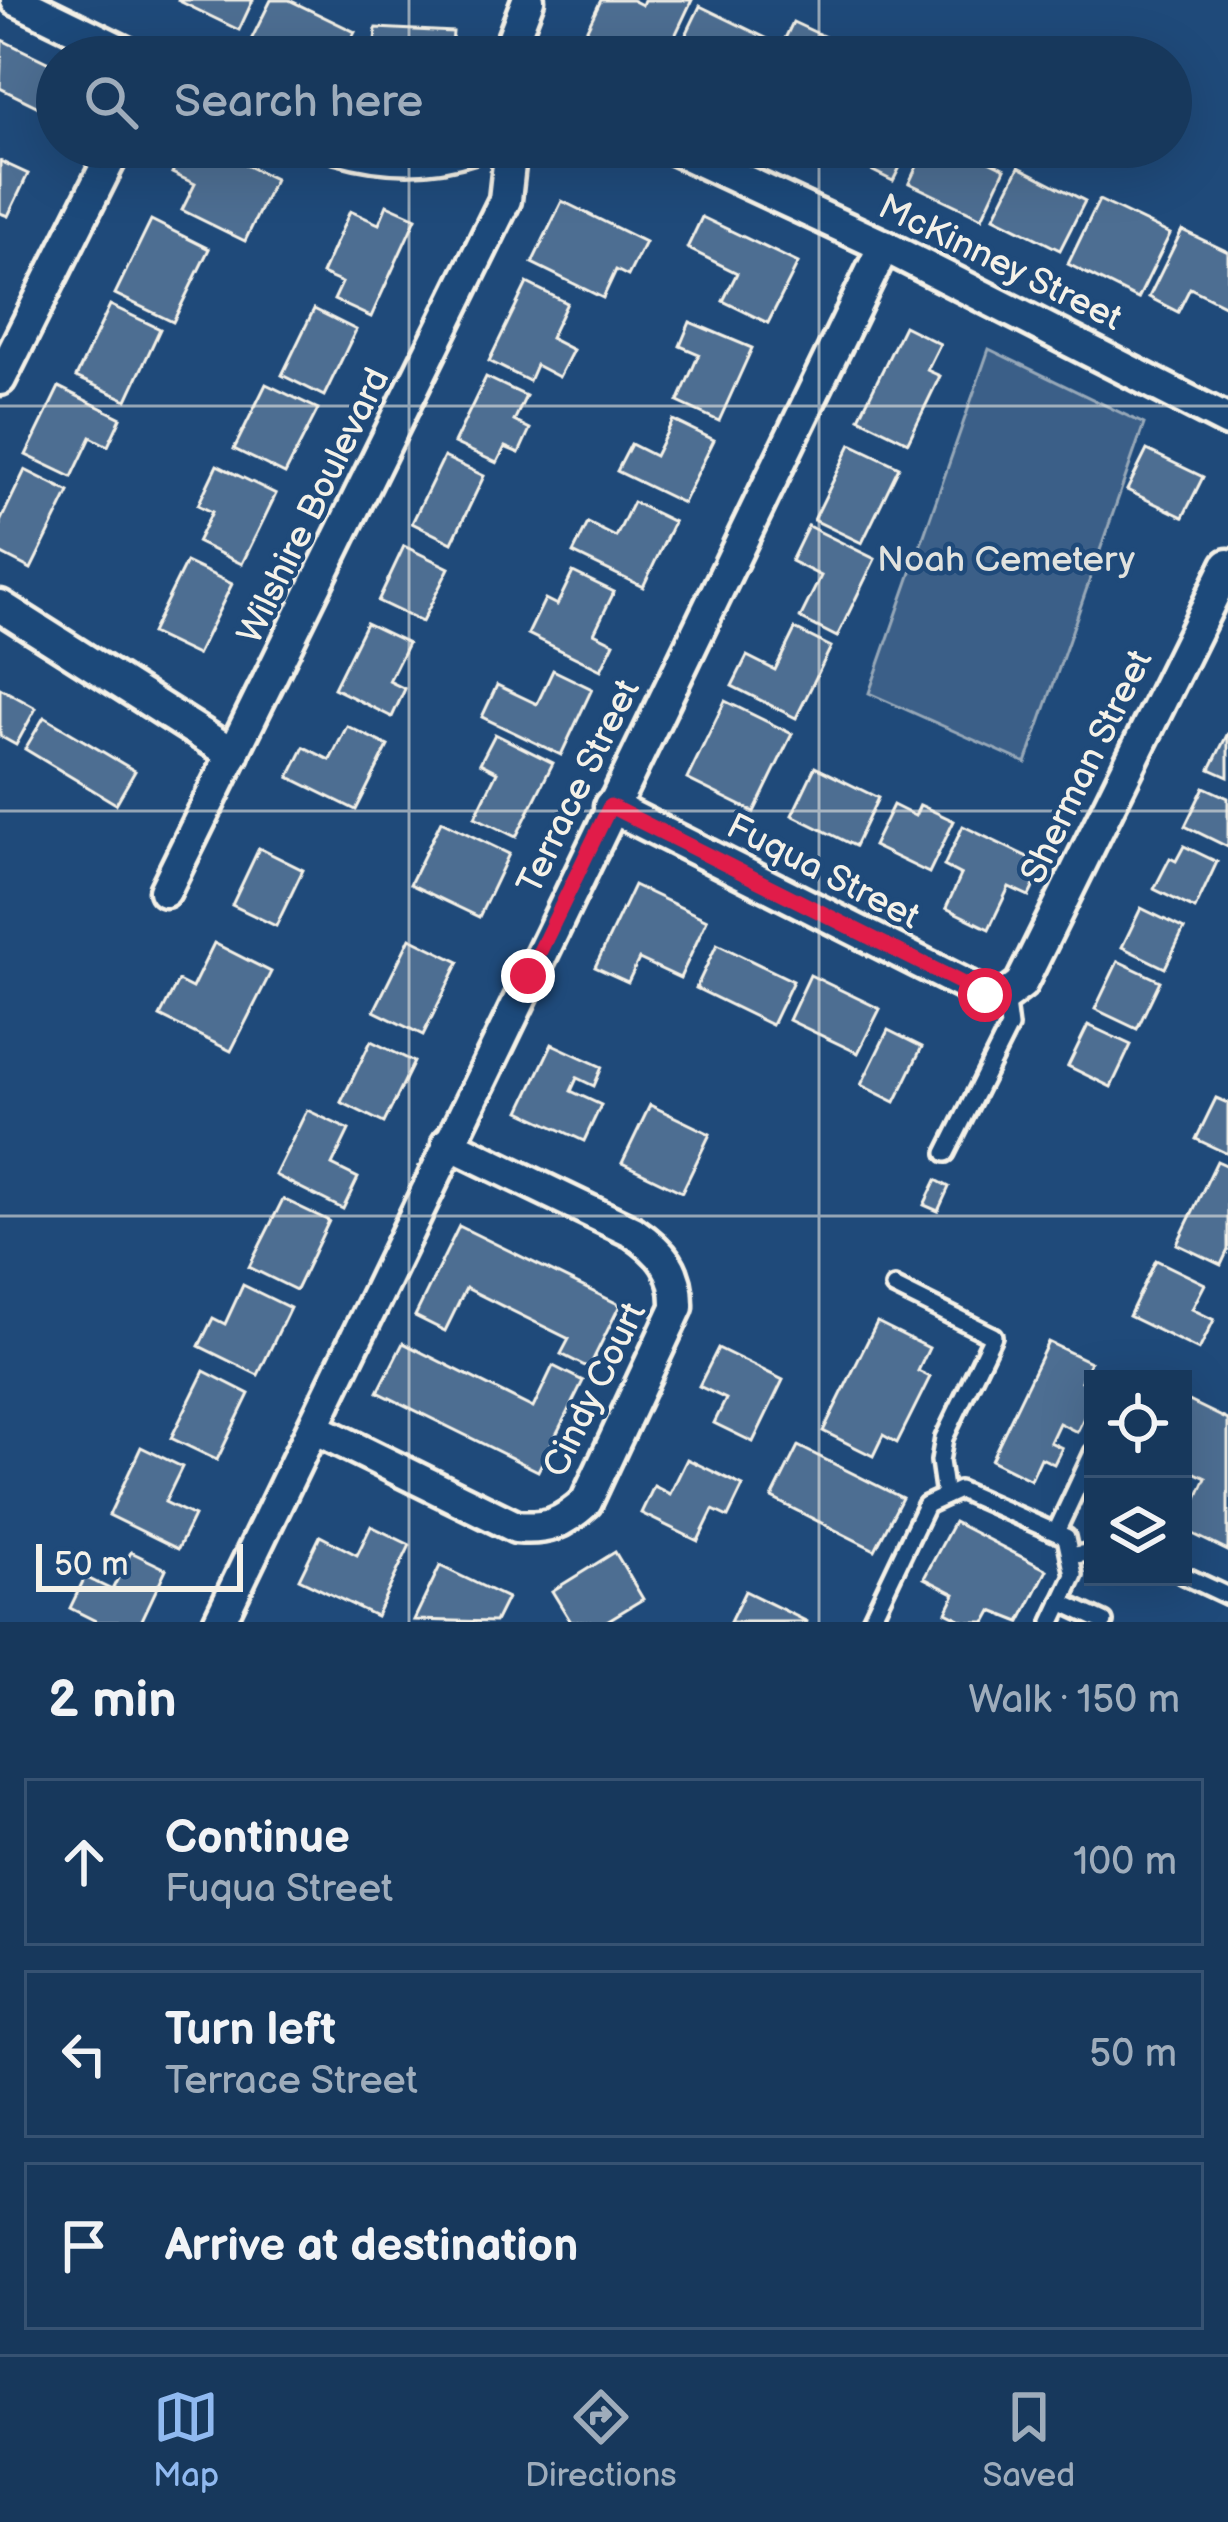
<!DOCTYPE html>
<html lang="en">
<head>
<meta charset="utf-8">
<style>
	:root { --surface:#17385c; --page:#203f62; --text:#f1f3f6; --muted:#9eacbb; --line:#365272; --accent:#90b9f0 }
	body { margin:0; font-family:"Balsamiq Sans",sans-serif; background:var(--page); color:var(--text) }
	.controls { position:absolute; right:36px; bottom:36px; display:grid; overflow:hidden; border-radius:0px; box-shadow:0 12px 48px #0002 }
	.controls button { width:108px; height:108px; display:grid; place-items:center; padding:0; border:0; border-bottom:3px solid var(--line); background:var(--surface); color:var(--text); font:60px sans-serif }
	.scale { position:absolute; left:36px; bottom:30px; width:207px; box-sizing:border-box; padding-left:12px; border:6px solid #f4f1e8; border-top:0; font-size:33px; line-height:42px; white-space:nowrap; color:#f4f1e8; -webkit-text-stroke:9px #1f4a7a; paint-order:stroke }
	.stop { position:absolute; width:36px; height:36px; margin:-27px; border:9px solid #e11d48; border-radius:50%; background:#fff }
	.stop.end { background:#e11d48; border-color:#fff; box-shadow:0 3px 12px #0008 }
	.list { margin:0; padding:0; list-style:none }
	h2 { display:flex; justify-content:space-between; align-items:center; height:156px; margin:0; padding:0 48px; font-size:51px }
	h2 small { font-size:39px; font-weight:400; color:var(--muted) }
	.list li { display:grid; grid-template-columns:78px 1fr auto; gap:36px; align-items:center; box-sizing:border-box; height:168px; margin:0 24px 24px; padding:0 24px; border:3px solid var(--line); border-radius:0px }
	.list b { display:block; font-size:45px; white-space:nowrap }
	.list p { margin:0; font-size:39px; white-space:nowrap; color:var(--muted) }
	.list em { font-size:39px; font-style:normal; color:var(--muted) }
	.icon { flex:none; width:66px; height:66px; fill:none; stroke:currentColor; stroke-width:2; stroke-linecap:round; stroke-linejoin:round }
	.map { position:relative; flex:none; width:1228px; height:1622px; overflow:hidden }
	.search { position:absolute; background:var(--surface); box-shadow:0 12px 48px #0002; left:36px; right:36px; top:36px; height:132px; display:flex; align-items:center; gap:30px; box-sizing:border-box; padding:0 42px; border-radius:66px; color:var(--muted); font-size:45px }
	.sheet { height:732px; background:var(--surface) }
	nav { display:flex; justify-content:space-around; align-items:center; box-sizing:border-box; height:168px; border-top:3px solid var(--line); background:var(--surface); font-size:33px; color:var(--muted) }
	nav a { display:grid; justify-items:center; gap:6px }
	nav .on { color:var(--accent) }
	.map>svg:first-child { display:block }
	.green { fill:#3a5f88; stroke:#97a8b8; stroke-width:3 }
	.building { fill:#4d6e92; stroke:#f4f1e8; stroke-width:3 }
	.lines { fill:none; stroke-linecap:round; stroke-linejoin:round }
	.lane-casing { stroke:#f4f1e8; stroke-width:24 }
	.street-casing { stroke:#f4f1e8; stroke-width:39 }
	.lane { stroke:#1f4a7a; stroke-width:15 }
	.street { stroke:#1f4a7a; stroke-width:30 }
	.route { stroke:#e11d48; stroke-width:15 }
	.grid { fill:none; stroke:#f4f1e8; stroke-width:3; stroke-opacity:0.55 }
	.labels { text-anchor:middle; stroke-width:9; stroke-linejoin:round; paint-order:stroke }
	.street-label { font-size:36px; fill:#f4f1e8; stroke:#1f4a7a }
	.park-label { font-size:36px; fill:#e1e2de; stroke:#1f4a7a }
</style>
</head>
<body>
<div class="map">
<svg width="1228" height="1622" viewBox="0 0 1228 1622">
	<rect width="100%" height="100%" fill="#1f4a7a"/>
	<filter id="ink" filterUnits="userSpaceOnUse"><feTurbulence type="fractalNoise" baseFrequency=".00833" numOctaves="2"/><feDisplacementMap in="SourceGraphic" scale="24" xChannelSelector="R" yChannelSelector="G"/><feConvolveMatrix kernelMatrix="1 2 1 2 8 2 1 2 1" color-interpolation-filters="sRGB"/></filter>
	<g filter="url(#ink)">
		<polygon class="green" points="989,349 1144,424 1026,763 869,693"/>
		<g class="building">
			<polygon points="177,0 253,0 239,30"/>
			<polygon points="271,0 289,0 355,32 342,57 280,57 250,42"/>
			<polygon points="601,0 632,0 642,5 644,0 692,0 665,57 634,57 585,33"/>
			<polygon points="700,6 772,41 764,57 712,57 682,43"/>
			<polygon points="793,22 864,55 863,57 776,57"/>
			<polygon points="376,28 453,32 451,57 374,57"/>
			<polygon points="2,40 57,67 57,116 0,88"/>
			<polygon points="184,147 208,147 275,179 245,241 182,210 195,184 172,173"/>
			<polygon points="832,147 910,147 893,181 831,150"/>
			<polygon points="926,147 960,147 1005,169 982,218 909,183"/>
			<polygon points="0,161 28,174 8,216 0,213"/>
			<polygon points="1019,167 1085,201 1060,250 994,217"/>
			<polygon points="1099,200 1170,234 1138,299 1068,264"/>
			<polygon points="562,201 645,242 628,276 616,270 603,298 532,263"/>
			<polygon points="387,205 416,218 371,317 334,300 342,283 322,274 350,211 379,224"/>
			<polygon points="702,217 798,263 768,323 723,301 737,273 687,248"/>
			<polygon points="151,220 209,249 173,322 115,294"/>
			<polygon points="1182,230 1228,252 1228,307 1190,288 1178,312 1149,297"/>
			<polygon points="527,283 567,303 550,338 573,350 559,377 536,365 529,381 489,361"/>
			<polygon points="110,305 160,329 127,400 76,377"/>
			<polygon points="314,309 356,330 324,396 282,375"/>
			<polygon points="690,322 752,348 719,421 678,402 699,354 680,346"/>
			<polygon points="904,326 940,344 927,370 940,376 908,442 859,418"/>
			<polygon points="486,377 526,396 514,421 530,429 519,453 505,447 497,463 454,443"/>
			<polygon points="266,384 318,409 285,474 234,449"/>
			<polygon points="59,387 121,418 108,446 91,437 72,477 26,455"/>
			<polygon points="673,420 714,440 683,503 617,471 631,444 655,456"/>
			<polygon points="851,444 899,467 862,543 814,520"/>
			<polygon points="1147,450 1203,477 1183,517 1127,490"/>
			<polygon points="444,457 484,476 452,543 412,523"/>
			<polygon points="217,465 276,494 242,564 197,542 212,512 198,505"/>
			<polygon points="25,470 69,492 31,569 0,553 0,522"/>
			<polygon points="633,502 674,522 643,587 573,553 588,523 616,537"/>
			<polygon points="808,526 875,559 837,637 800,618 821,576 791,561"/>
			<polygon points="404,546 449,568 422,622 378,601"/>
			<polygon points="186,562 232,584 197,655 151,633"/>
			<polygon points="573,572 614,592 594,633 614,643 601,670 528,634 545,599 557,605"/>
			<polygon points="366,623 408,643 389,681 405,689 392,717 334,688"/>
			<polygon points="795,629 831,647 796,718 732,686 747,656 775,670"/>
			<polygon points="553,670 592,689 561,755 482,717 497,685 537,704"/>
			<polygon points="0,688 36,708 16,745 0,736"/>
			<polygon points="725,701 792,734 754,812 687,779"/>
			<polygon points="44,717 135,771 116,804 25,749"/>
			<polygon points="347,726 388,746 356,810 289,777 304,747 330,760"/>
			<polygon points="1228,733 1228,777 1210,769"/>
			<polygon points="495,734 553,763 516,837 475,817 497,772 480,763"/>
			<polygon points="815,767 878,798 855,846 792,815"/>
			<polygon points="1204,787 1228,798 1228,847 1185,826"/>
			<polygon points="893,805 915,816 920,805 954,821 929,873 873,846"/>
			<polygon points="441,821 509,854 479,917 410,884"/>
			<polygon points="963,826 1044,865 1029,896 1009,887 989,929 946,908 961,875 944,866"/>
			<polygon points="1184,846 1217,862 1195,909 1154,889 1170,858 1176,861"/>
			<polygon points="259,848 303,870 276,926 232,905"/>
			<polygon points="634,885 707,920 680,978 639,959 628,982 595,967"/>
			<polygon points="1141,908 1184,929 1165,968 1122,947"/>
			<polygon points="410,938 459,962 423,1035 374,1011"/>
			<polygon points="214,943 271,972 231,1051 160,1016 178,981 192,988"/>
			<polygon points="717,944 793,981 772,1025 696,988"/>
			<polygon points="1118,961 1160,981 1137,1029 1095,1009"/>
			<polygon points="810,975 880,1009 858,1053 789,1020"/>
			<polygon points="1088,1025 1131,1045 1111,1087 1068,1066"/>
			<polygon points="888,1030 922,1047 895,1102 861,1085"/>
			<polygon points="371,1041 414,1062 384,1123 341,1102"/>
			<polygon points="552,1044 602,1067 594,1086 577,1078 571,1091 601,1105 584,1141 520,1111"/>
			<polygon points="1216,1098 1228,1103 1228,1154 1196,1139"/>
			<polygon points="650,1105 710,1134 682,1192 622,1163"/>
			<polygon points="307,1110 349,1130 332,1165 358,1178 343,1209 275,1175"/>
			<polygon points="1217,1161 1228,1166 1228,1250 1221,1265 1177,1244"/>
			<polygon points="936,1180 949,1187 938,1211 924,1205"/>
			<polygon points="283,1199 329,1221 296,1290 249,1267"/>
			<polygon points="459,1226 620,1305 589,1368 561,1354 569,1339 466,1288 445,1331 415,1316"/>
			<polygon points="1156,1260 1205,1284 1192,1309 1214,1320 1199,1350 1129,1316"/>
			<polygon points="243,1285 290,1308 258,1375 199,1346 213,1318 225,1324"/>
			<polygon points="877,1322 929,1348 918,1371 930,1377 897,1443 883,1435 873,1456 823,1431"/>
			<polygon points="1048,1342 1090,1362 1081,1381 1093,1387 1093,1399 1077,1432 1059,1423 1050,1442 1062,1448 1054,1464 1041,1458 1031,1480 991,1460"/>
			<polygon points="403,1343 533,1408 553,1366 583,1381 538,1471 378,1392"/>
			<polygon points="718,1348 783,1380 753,1442 714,1423 726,1399 699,1386"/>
			<polygon points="204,1371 249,1394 217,1460 171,1438"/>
			<polygon points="1183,1398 1228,1420 1228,1551 1183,1529 1206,1478 1183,1467"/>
			<polygon points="798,1446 902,1498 875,1550 772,1498"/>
			<polygon points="141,1447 182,1467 165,1502 194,1516 178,1549 109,1515"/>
			<polygon points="687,1459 743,1486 728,1517 713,1510 698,1541 641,1513 654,1486 670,1494"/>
			<polygon points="954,1522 1047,1570 1020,1622 992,1611 986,1622 966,1622 946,1612 955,1594 924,1578"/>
			<polygon points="371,1526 410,1545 376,1616 299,1579 320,1536 357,1555"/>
			<polygon points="131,1552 166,1569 141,1622 98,1622 70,1608 85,1577 112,1590"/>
			<polygon points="615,1552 643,1599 605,1622 571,1622 552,1591"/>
			<polygon points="440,1566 507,1598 495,1622 414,1620"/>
			<polygon points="745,1591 808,1622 730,1622"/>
		</g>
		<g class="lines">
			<g class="lane-casing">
				<g id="lane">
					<polyline points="946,1153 1009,1027 1005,996"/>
					<polyline points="894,1287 993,1336 944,1438 940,1461 945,1496"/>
					<polyline points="1056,1532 1093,1453"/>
					<polyline points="1070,1556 1093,1552"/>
					<polyline points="1183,1575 1228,1596"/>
					<polyline points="1061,1602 1104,1622"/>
					<polyline points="870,1622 926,1505 959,1490 1066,1537 1074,1575 1052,1622"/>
				</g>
			</g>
			<g class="street-casing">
				<g id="street">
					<polyline points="17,0 134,57"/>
					<polyline points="511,57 510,47 528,0"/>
					<path d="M 338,147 C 383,160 427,162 472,147"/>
					<polyline points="671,147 884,246 1228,421"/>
					<polyline points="0,379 116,147"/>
					<polyline points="0,606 233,754"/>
					<polyline points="610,806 985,995 1005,996 1021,984 1228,565"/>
					<polyline points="165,891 505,200 511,147"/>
					<path d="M 314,1428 L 516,1527 C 547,1530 563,1523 586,1502 L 677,1307 C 678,1270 662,1252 633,1232 L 448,1143"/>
					<polyline points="219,1622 884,246"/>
				</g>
			</g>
			<use href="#lane" class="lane"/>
			<use href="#street" class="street"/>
		</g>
	</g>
	<g class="lines" filter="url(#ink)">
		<polyline class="route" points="528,976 610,806 985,995"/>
	</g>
	<path class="grid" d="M 409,0 L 409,57M 819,0 L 819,57M 409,147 L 409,1622M 819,147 L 819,1622M 0,406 L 1228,406M 0,811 L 1228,811M 0,1216 L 1228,1216"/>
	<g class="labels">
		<g class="street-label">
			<text transform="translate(1001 261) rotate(26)" y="13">McKinney Street</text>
			<text transform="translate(312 505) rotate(-64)" y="13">Wilshire Boulevard</text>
			<text transform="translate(1085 766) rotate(-64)" y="13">Sherman Street</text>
			<text transform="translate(577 786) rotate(-64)" y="13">Terrace Street</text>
			<text transform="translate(824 870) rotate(27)" y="13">Fuqua Street</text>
			<text transform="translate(593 1389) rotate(-64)" y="13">Cindy Court</text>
		</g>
		<g class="park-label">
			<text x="1006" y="571">Noah Cemetery</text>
		</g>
	</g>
</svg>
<div class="controls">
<button><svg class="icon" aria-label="locate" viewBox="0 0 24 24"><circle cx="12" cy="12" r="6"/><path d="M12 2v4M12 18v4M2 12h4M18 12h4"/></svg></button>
<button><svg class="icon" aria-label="layers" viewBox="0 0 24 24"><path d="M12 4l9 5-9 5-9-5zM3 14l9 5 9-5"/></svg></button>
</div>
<div class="scale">50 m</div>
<div class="stop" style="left:985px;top:995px"></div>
<div class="stop end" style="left:528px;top:976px"></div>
<div class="search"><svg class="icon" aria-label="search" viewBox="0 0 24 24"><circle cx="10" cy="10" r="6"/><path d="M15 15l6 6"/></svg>Search here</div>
</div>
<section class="sheet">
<h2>2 min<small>Walk · 150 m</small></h2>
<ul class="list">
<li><svg class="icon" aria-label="ahead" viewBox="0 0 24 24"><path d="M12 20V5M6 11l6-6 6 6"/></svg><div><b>Continue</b><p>Fuqua Street</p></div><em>100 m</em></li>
<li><svg class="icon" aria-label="left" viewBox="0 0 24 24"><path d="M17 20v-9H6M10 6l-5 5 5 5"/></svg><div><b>Turn left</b><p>Terrace Street</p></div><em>50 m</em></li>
<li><svg class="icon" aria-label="arrive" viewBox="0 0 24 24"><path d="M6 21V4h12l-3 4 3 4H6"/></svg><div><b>Arrive at destination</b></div></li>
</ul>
</section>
<nav>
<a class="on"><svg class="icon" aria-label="map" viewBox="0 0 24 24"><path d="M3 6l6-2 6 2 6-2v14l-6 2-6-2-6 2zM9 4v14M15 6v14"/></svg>Map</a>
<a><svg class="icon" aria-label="directions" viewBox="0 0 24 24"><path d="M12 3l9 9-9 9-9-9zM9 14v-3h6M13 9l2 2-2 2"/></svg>Directions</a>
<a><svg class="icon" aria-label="saved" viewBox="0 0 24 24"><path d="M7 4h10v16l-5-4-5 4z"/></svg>Saved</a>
</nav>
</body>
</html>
